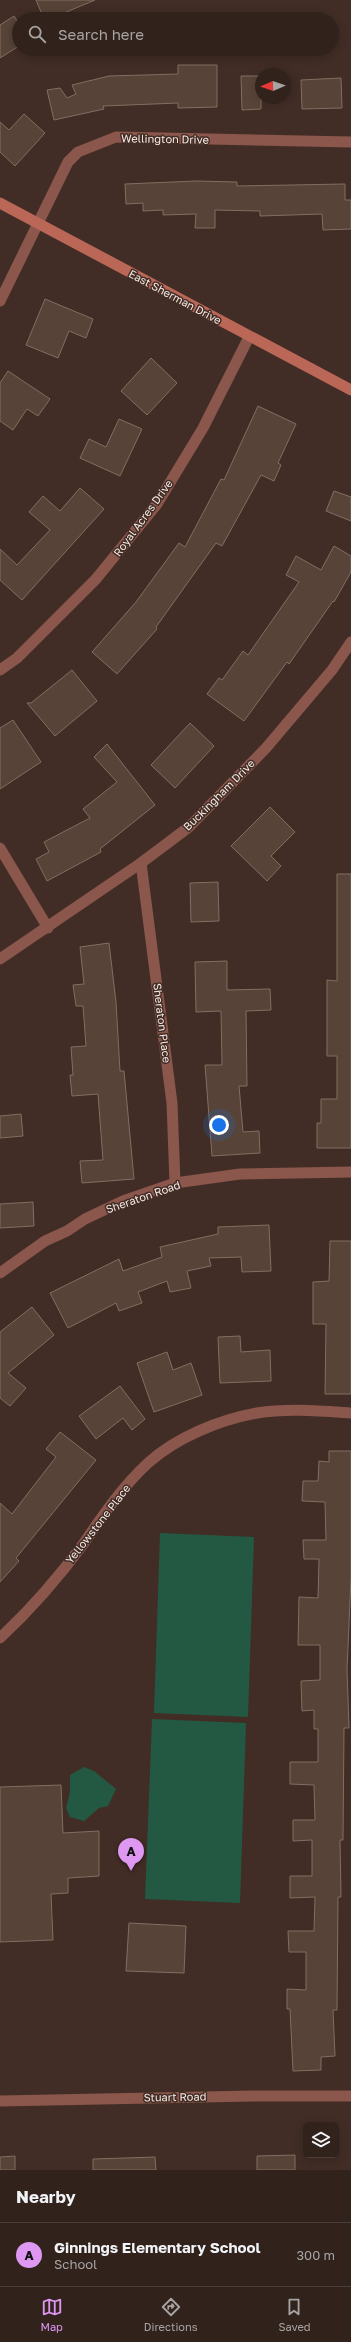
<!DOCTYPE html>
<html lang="en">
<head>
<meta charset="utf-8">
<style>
	:root { --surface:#31221c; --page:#392a25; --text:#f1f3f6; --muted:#a8a4a3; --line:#4c3f3b; --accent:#de98f2 }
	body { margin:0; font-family:"Golos Text",sans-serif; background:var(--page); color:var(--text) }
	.controls { position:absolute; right:12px; bottom:12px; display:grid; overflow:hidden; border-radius:6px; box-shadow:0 2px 10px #0003 }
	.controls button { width:36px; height:36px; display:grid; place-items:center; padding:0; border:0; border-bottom:1px solid var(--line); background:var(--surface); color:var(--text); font:20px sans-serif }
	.compass { position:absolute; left:255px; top:68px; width:36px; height:36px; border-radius:50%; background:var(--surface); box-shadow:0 2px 10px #0003; rotate:268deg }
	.you { position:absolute; left:219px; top:1125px; width:14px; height:14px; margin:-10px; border:3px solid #fff; border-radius:50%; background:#1a73e8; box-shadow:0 0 0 6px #1a73e833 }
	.badge { display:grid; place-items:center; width:26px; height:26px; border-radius:50%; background:var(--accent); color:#111; font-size:13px; font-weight:700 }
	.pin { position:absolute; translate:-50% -33px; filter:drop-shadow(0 1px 2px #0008) }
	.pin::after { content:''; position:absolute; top:21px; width:14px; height:12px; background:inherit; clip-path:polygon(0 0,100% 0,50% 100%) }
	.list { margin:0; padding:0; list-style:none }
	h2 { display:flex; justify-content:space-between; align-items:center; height:52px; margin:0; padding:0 16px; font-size:17px }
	h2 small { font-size:13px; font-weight:400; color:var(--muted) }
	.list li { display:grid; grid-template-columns:26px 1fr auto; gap:12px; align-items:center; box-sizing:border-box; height:64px; padding:0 16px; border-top:1px solid var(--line) }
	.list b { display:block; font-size:15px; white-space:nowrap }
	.list p { margin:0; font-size:13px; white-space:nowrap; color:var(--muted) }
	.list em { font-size:13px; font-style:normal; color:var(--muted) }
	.icon { flex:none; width:22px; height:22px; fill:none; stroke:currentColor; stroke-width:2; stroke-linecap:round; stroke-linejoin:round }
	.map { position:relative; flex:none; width:351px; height:2170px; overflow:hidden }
	.search { position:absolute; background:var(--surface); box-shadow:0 2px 10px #0003; left:12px; right:12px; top:12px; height:44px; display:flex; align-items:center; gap:10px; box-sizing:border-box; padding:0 14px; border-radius:22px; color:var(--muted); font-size:15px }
	.sheet { height:116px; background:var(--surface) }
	nav { display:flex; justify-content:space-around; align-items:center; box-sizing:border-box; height:56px; border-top:1px solid var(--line); background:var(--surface); font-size:11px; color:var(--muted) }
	nav a { display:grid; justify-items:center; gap:2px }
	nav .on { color:var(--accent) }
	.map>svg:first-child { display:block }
	.green { fill:#235942 }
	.building { fill:#574337; stroke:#836e61 }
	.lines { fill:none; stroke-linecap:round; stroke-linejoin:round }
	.minor { stroke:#8b564b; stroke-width:11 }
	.tertiary { stroke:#8b564b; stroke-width:11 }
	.secondary { stroke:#bb6757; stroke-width:11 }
	.labels { text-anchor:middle; stroke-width:3; stroke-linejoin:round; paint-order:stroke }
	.street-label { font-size:11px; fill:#f7e9e4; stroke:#412d25 }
</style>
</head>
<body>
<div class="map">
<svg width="351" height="2170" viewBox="0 0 351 2170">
	<rect width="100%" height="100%" fill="#412d25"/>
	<g class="green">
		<polygon points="160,1533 254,1537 248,1717 154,1713"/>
		<polygon points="152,1719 246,1723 240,1903 145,1899"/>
		<polygon points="84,1767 94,1771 116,1789 108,1806 99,1808 84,1821 70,1817 66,1808 70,1792 70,1775"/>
	</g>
	<g class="building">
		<polygon points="36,0 95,0 64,13 67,19 44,19"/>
		<polygon points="14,16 19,24 19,46 0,58 0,25"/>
		<polygon points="178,65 217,65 217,107 178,108 178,103 103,106 104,109 54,120 47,90 60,88 67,98 76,94 72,85 109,76 178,74"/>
		<polygon points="241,76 261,76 261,109 242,110"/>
		<polygon points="341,78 342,108 302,109 301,80"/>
		<polygon points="24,114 45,133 15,166 0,152 0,122 9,130"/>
		<polygon points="196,181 237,182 237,186 345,184 345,200 351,200 351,229 323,230 322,214 260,216 260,211 215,210 215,228 195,228 196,214 163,215 163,210 143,211 143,203 126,204 125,184"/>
		<polygon points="45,299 93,319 86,338 69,331 58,358 26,345"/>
		<polygon points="151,358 177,383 147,415 121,391"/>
		<polygon points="8,371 50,399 38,416 27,409 13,430 0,421 0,383"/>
		<polygon points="258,406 296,424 278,463 281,465 274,481 261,475 222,546 216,543 156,627 157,629 117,674 92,652 136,602 179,543 185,547 221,479 224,480"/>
		<polygon points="119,419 142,429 120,476 80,458 89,439 106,447"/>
		<polygon points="80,488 104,509 22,600 0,580 0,549 17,565 50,530 29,512 43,496 60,511"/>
		<polygon points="334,491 351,497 351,521 326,511"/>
		<polygon points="334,546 351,556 351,572 334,602 333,601 289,664 287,662 244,721 207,694 219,678 222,680 243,651 248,655 299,582 286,575 296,556 321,570"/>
		<polygon points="72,670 97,701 55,736 27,703 31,703"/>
		<polygon points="13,720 41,762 0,789 0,728"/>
		<polygon points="190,723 214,746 175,788 151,765"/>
		<polygon points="107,744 155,805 100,849 101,852 47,881 36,859 49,852 44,842 90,818 83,809 117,782 94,757"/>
		<polygon points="270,807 295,832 271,856 281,866 267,881 231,846"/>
		<polygon points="337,874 351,874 351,1148 317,1148 317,1123 321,1123 321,1099 337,1099 337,1056 327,1056 327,980 337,981"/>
		<polygon points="218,882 219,921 191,922 190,883"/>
		<polygon points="109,943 116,1002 120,1071 124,1071 134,1179 82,1183 80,1161 103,1160 98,1094 72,1096 70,1075 73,1075 71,1047 86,1046 83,1006 76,1006 73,985 84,984 80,947"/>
		<polygon points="227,961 227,990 270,989 271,1010 246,1011 247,1086 239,1086 243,1132 259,1131 260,1153 212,1156 205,1065 222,1065 221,1011 196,1012 195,962"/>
		<polygon points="21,1114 23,1136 0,1138 0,1116"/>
		<polygon points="33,1202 34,1226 0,1228 0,1204"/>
		<polygon points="269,1225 271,1271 242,1272 241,1257 209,1258 211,1266 187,1271 191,1288 170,1292 167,1281 138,1292 142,1303 119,1311 116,1303 68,1328 50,1293 119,1259 123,1271 162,1257 160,1247 218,1234 218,1227"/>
		<polygon points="330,1241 351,1241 351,1394 325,1394 326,1324 313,1324 313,1282 329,1281"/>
		<polygon points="32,1307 54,1335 8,1373 26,1388 10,1406 0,1398 0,1332"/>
		<polygon points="240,1336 241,1352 270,1350 271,1381 220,1383 218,1337"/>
		<polygon points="167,1352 173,1370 191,1363 202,1395 154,1412 137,1363"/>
		<polygon points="120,1386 145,1419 132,1430 123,1418 96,1439 79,1416"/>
		<polygon points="60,1432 96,1460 16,1558 19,1561 0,1582 0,1503 12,1514 56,1457 46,1449"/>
		<polygon points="329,1451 351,1451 351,1578 347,1669 349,1728 344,1728 343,1840 340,1840 341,1897 338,1897 337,2010 333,2010 335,2056 321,2057 321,2070 293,2071 290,2009 287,2009 287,1989 306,1990 306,1952 289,1952 288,1931 314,1931 315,1897 290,1898 290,1876 312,1876 312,1840 293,1841 293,1820 315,1820 314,1785 290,1784 290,1762 318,1762 318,1729 314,1729 314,1710 302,1711 301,1681 320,1680 320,1645 298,1645 299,1597 318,1598 319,1559 304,1559 303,1540 326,1540 325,1502 302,1501 303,1481 318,1481 319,1461 329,1462"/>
		<polygon points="61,1785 63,1833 99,1831 99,1876 68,1878 68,1893 51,1894 53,1940 0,1942 0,1787"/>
		<polygon points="129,1923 186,1926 184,1973 126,1971"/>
		<polygon points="295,2155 295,2170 257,2170 257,2156"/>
		<polygon points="15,2156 15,2170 0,2170 0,2157"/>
		<polygon points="155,2157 156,2170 93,2170 93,2159"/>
	</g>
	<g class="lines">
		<g class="minor">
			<polyline points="0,301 68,162 78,152 116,137 351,142"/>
			<polyline points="0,670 17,658 96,579 157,504 203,428 249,337"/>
			<polyline points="0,848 48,928"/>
			<polyline points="141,863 172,1103 175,1183"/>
			<polyline points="0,959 141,863 189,827 266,748 332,670 351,642"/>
			<polyline points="0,1273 45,1241 67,1231 85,1219 123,1201 175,1183 240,1174 351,1172"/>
			<path d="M 0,1638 C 30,1610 59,1577 84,1543 C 103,1515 123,1486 148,1463 C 177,1437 219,1420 257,1413 C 287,1408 321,1411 351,1413"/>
		</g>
		<polyline class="tertiary" points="0,2101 253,2096 351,2096"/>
		<polyline class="secondary" points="0,203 351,390"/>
	</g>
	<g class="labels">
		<g class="street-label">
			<text transform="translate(165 139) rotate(1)" y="4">Wellington Drive</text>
			<text transform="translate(175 297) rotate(28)" y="4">East Sherman Drive</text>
			<text transform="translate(143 518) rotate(-54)" y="4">Royal Acres Drive</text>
			<text transform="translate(219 795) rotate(-45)" y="4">Buckingham Drive</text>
			<text transform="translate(162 1023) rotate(83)" y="4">Sheraton Place</text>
			<text transform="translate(143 1197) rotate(-19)" y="4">Sheraton Road</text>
			<text transform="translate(98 1524) rotate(-52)" y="4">Yellowstone Place</text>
			<text transform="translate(175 2097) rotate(-1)" y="4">Stuart Road</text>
		</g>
	</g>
</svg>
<div class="controls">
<button><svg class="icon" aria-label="layers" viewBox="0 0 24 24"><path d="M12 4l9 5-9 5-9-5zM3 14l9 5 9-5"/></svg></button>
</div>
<svg class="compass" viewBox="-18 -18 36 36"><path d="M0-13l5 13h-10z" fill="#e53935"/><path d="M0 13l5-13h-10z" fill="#a8a4a3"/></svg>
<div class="you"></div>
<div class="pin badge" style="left:131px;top:1871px">A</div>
<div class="search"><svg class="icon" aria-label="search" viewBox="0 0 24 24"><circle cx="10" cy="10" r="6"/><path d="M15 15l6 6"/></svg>Search here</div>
</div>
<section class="sheet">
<h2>Nearby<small></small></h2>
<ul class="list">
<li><span class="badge">A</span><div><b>Ginnings Elementary School</b><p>School</p></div><em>300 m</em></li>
</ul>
</section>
<nav>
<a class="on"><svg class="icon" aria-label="map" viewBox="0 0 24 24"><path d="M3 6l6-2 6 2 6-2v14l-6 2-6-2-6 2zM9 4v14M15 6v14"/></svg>Map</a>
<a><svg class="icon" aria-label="directions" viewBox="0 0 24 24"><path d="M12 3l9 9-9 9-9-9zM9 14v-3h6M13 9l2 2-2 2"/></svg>Directions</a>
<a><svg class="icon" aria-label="saved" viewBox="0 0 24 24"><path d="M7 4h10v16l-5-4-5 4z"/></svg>Saved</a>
</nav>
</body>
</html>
